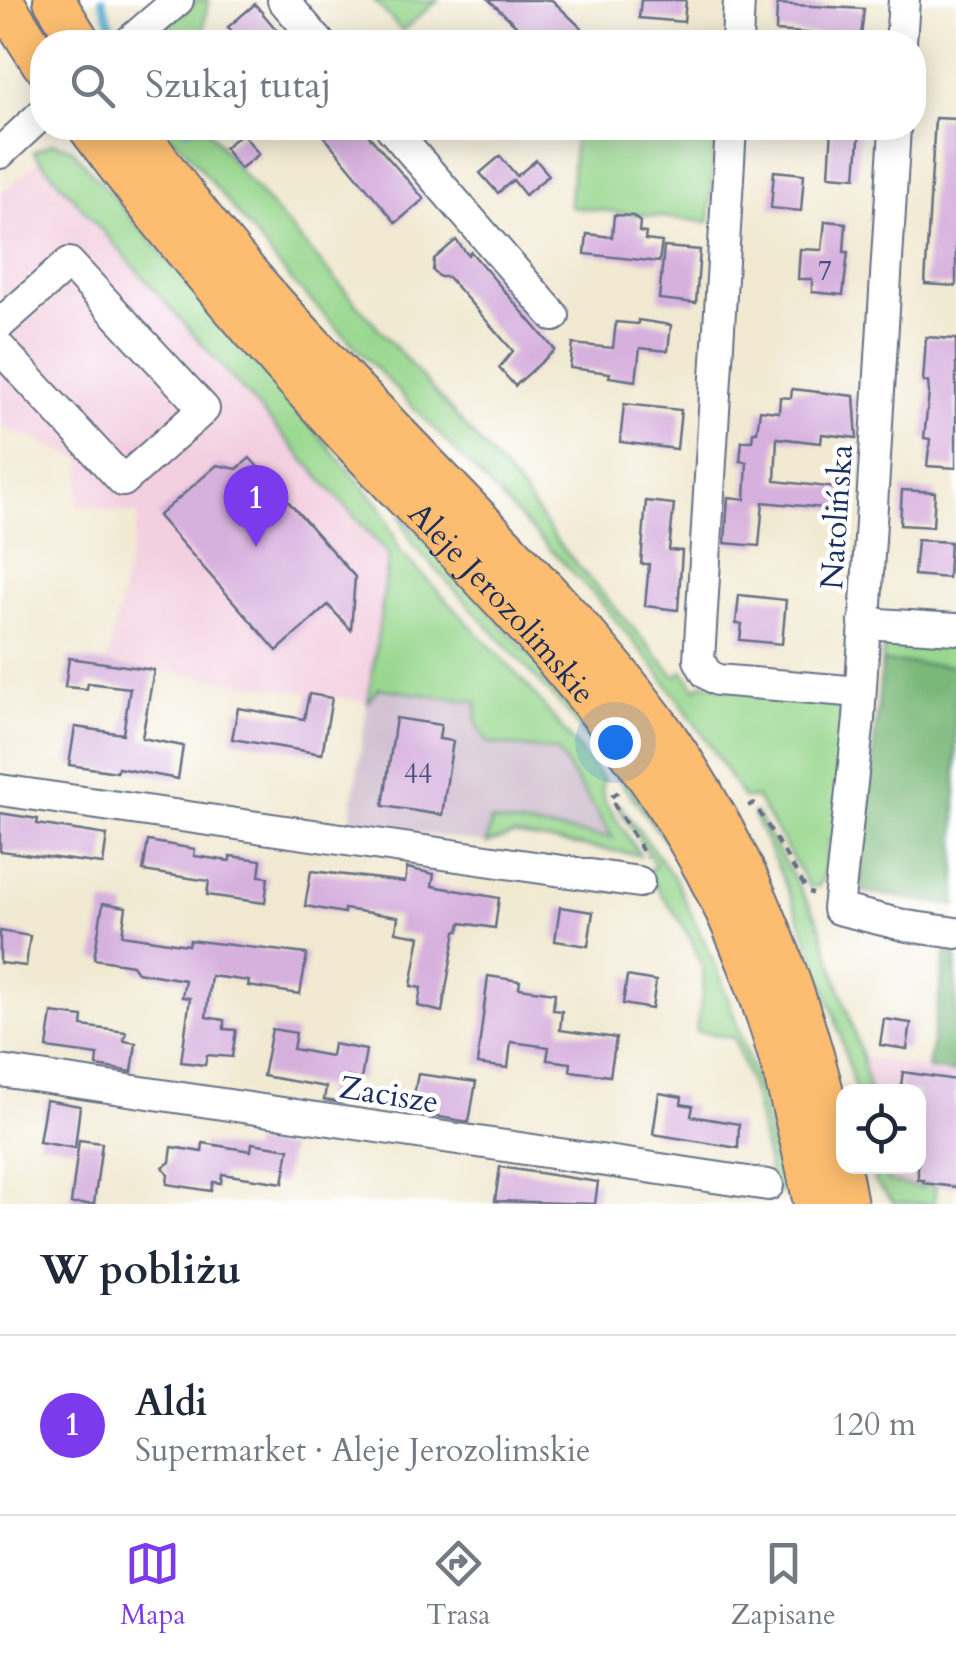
<!DOCTYPE html>
<html lang="pl">
<head>
<meta charset="utf-8">
<style>
	:root { --surface:#fff; --page:#f6f6f7; --text:#1f2937; --muted:#747a83; --line:#e0e1e3; --accent:#7c3aed }
	body { margin:0; font-family:Cardo,serif; background:var(--page); color:var(--text) }
	.controls { position:absolute; right:30px; bottom:30px; display:grid; overflow:hidden; border-radius:20px; box-shadow:0 5px 25px #0003 }
	.controls button { width:90px; height:90px; display:grid; place-items:center; padding:0; border:0; border-bottom:2px solid var(--line); background:var(--surface); color:var(--text); font:50px sans-serif }
	.you { position:absolute; left:615px; top:742px; width:35px; height:35px; margin:-25px; border:8px solid #fff; border-radius:50%; background:#1a73e8; box-shadow:0 0 0 15px #1a73e833 }
	.badge { display:grid; place-items:center; width:65px; height:65px; border-radius:50%; background:var(--accent); color:#fff; font-size:32px; font-weight:700 }
	.pin { position:absolute; translate:-50% -82px; filter:drop-shadow(0 2px 5px #0008) }
	.pin::after { content:''; position:absolute; top:52px; width:35px; height:30px; background:inherit; clip-path:polygon(0 0,100% 0,50% 100%) }
	.list { margin:0; padding:0; list-style:none }
	h2 { display:flex; justify-content:space-between; align-items:center; height:130px; margin:0; padding:0 40px; font-size:42px }
	h2 small { font-size:32px; font-weight:400; color:var(--muted) }
	.list li { display:grid; grid-template-columns:65px 1fr auto; gap:30px; align-items:center; box-sizing:border-box; height:180px; padding:0 40px; border-top:2px solid var(--line) }
	.list b { display:block; font-size:38px; white-space:nowrap }
	.list p { margin:0; font-size:32px; white-space:nowrap; color:var(--muted) }
	.list em { font-size:32px; font-style:normal; color:var(--muted) }
	.icon { flex:none; width:55px; height:55px; fill:none; stroke:currentColor; stroke-width:2; stroke-linecap:round; stroke-linejoin:round }
	.map { position:relative; flex:none; width:956px; height:1204px; overflow:hidden }
	.search { position:absolute; background:var(--surface); box-shadow:0 5px 25px #0003; left:30px; right:30px; top:30px; height:110px; display:flex; align-items:center; gap:25px; box-sizing:border-box; padding:0 35px; border-radius:40px; color:var(--muted); font-size:38px }
	.sheet { height:310px; background:var(--surface) }
	nav { display:flex; justify-content:space-around; align-items:center; box-sizing:border-box; height:140px; border-top:2px solid var(--line); background:var(--surface); font-size:28px; color:var(--muted) }
	nav a { display:grid; justify-items:center; gap:5px }
	nav .on { color:var(--accent) }
	.map>svg:first-child { display:block }
	.built { fill:#f3cfdf }
	.industrial { fill:#cfbdce }
	.green { fill:#97d78d; stroke:#598376; stroke-width:2.5 }
	.forest { fill:#79b878; stroke:#4a746b; stroke-width:2.5 }
	.lines { fill:none; stroke-linecap:round; stroke-linejoin:round }
	.stream { stroke:#51aecf; stroke-width:8 }
	.building { fill:#d7b1de }
	.minor-casing { stroke:#667086; stroke-width:34 }
	.major-casing { stroke:#667086; stroke-width:44 }
	.path { stroke:#667086; stroke-width:4; stroke-dasharray:8 8; stroke-linecap:butt }
	.minor { stroke:#fff; stroke-width:30 }
	.major { stroke:#fcbd6f; stroke-width:40 }
	.labels { text-anchor:middle; stroke-width:9; stroke-linejoin:round; paint-order:stroke }
	.number-label { font-size:28px; fill:#4a507e }
	.street-label { font-size:32px; fill:#1b2f5e; stroke:#fff }
</style>
</head>
<body>
<div class="map">
<svg width="956" height="1204" viewBox="0 0 956 1204">
	<rect width="100%" height="100%" fill="#fff"/>
	<filter id="ink" filterUnits="userSpaceOnUse"><feTurbulence type="fractalNoise" baseFrequency=".01" numOctaves="2"/><feDisplacementMap in="SourceGraphic" scale="20" xChannelSelector="R" yChannelSelector="G"/><feConvolveMatrix kernelMatrix="1 2 1 2 8 2 1 2 1" color-interpolation-filters="sRGB"/></filter>
	<filter id="wash" filterUnits="userSpaceOnUse"><feTurbulence type="fractalNoise" baseFrequency=".0048" numOctaves="4" result="noise"/><feDisplacementMap in="SourceGraphic" scale="40" xChannelSelector="R" yChannelSelector="G"/><feGaussianBlur stdDeviation="2.25" result="paint"/><feColorMatrix in="noise" values="0 0 0 0 0 0 0 0 0 0 0 0 0 0 0 0 0 1.4 0 .05"/><feComposite in="paint" operator="in"/></filter>
	<g filter="url(#wash)">
		<rect width="100%" height="100%" fill="#f1e9d1"/>
		<g class="built">
			<polygon points="39,160 390,556 368,702 107,662 139,515 77,505 83,459 0,426 0,195"/>
			<polygon points="862,1057 956,1073 956,1187 924,1183 922,1188 888,1181 885,1167 918,1166 918,1092 869,1091"/>
		</g>
		<polygon class="industrial" points="378,688 478,702 488,743 557,751 614,840 491,821 487,844 350,821 368,702"/>
		<g class="green">
			<polygon points="197,0 208,0 203,34 191,42 149,42"/>
			<polygon points="374,0 438,0 402,31"/>
			<polygon points="162,128 207,128 239,170 522,491 559,544 675,676 683,671 696,689 703,683 844,704 849,717 836,838 829,839 825,874 819,886 809,887 757,798 743,798 708,742 658,671 598,599 290,279 184,148"/>
			<polygon points="575,128 715,130 709,222 570,207"/>
			<polygon points="53,143 71,148 380,506 401,552 527,685 604,781 601,785 605,802 640,855 513,835 487,844 491,821 613,838 557,751 488,743 476,722 477,702 379,688 368,702 389,556 33,152"/>
			<polygon points="399,513 580,709 671,848 567,712 412,543"/>
			<polygon points="897,634 956,639 956,666 882,662 884,647 897,640"/>
			<path d="M 620,805 L 675,879 L 721,978 L 760,1093 L 783,1193 L 774,1194 L 754,1096 L 734,1038 L 696,1031 C 698,1013 707,985 702,968 C 692,930 666,903 646,872 L 656,866 L 618,807 Z"/>
			<path d="M 756,813 L 818,920 L 862,1057 L 869,1091 L 855,1091 C 832,995 797,903 753,815 Z"/>
			<polygon points="871,1167 885,1167 888,1181 921,1188 923,1184 936,1186 934,1204 894,1203 875,1182"/>
		</g>
		<g class="forest">
			<polygon points="882,662 956,666 956,906 864,892 861,881"/>
			<polygon points="946,951 956,952 956,1073 928,1069"/>
		</g>
		<g class="lines">
			<g class="stream">
				<polyline points="102,0 114,32"/>
				<polyline points="187,128 188,129"/>
			</g>
		</g>
		<g id="blocks">
			<g class="building">
				<polygon points="489,0 552,0 596,42 534,42"/>
				<polygon points="641,0 686,0 684,22 639,18"/>
				<polygon points="255,4 279,33 268,42 242,42 228,27"/>
				<polygon points="777,4 864,9 861,37 776,31"/>
				<polygon points="935,118 956,119 956,286 925,284"/>
				<polygon points="317,128 362,128 424,199 396,223"/>
				<polygon points="832,128 860,128 856,177 829,175"/>
				<polygon points="242,133 259,154 240,169 224,148"/>
				<polygon points="500,156 517,176 536,160 549,175 525,195 513,180 498,193 480,173"/>
				<polygon points="774,171 804,174 801,211 771,208"/>
				<polygon points="614,215 633,216 640,222 639,232 646,233 645,240 662,242 659,262 585,254 587,234 612,237"/>
				<polygon points="825,221 846,223 844,252 848,252 843,295 812,292 812,279 798,279 800,249 822,250"/>
				<polygon points="456,240 468,255 471,252 555,350 515,386 499,368 513,351 448,277 440,277 433,271 434,259"/>
				<polygon points="664,247 700,250 696,303 659,299"/>
				<polygon points="638,320 671,325 668,351 640,348 636,381 609,377 610,373 570,368 573,344 613,348 616,322 638,324"/>
				<polygon points="926,337 956,339 956,468 927,466 930,439 924,438 929,393 928,382 923,382"/>
				<polygon points="792,389 854,396 857,438 822,434 821,443 777,438 775,481 846,489 844,510 763,502 759,546 725,543 728,497 745,499 747,462 740,461 742,441 752,441 753,432 757,432 760,410 779,412 780,397 791,398"/>
				<polygon points="624,404 681,410 677,449 620,442"/>
				<polygon points="250,458 355,577 351,630 328,605 277,651 158,516 217,465 237,469"/>
				<polygon points="902,490 935,492 933,527 900,525"/>
				<polygon points="646,501 674,504 669,550 682,551 678,610 645,606 649,564 641,564"/>
				<polygon points="917,540 950,542 948,578 914,575"/>
				<polygon points="739,595 786,600 782,644 740,640 742,624 736,624"/>
				<polygon points="69,658 154,670 142,738 183,746 178,779 118,768 117,772 69,765 75,727 123,734 130,688 88,683 87,689 65,687"/>
				<polygon points="309,694 332,698 322,754 232,739 238,708 304,719"/>
				<polygon points="396,718 441,725 439,739 453,741 442,815 383,806"/>
				<polygon points="0,813 38,819 37,824 107,835 103,864 0,851"/>
				<polygon points="148,841 195,849 194,856 230,861 230,856 261,860 259,876 268,877 265,903 207,895 209,881 143,871"/>
				<polygon points="407,868 434,874 432,886 499,898 495,928 461,923 459,931 456,931 442,1012 418,1006 421,988 411,986 420,936 396,932 398,917 344,909 344,913 305,906 311,871 405,882"/>
				<polygon points="103,903 126,907 122,935 188,945 190,940 307,954 300,994 248,986 249,981 211,976 206,1017 224,1020 224,1029 236,1030 232,1057 207,1055 205,1065 181,1062 190,998 182,997 185,980 137,972 132,965 94,959"/>
				<polygon points="560,907 593,912 588,946 555,941"/>
				<polygon points="0,931 30,936 26,966 0,963"/>
				<polygon points="488,976 520,981 519,988 555,993 553,1010 562,1011 560,1030 616,1038 610,1076 570,1071 571,1063 547,1060 549,1047 511,1042 508,1068 477,1064"/>
				<polygon points="627,976 656,981 652,1009 623,1004"/>
				<polygon points="52,1013 83,1017 82,1026 126,1032 124,1041 136,1043 132,1072 97,1066 98,1055 47,1048"/>
				<polygon points="884,1019 911,1023 907,1049 880,1045"/>
				<polygon points="272,1029 296,1033 293,1049 331,1056 333,1044 366,1050 361,1080 348,1077 343,1103 324,1100 326,1087 263,1076"/>
				<polygon points="903,1072 956,1080 956,1187 923,1183 924,1180 918,1180 918,1092 900,1092"/>
				<polygon points="418,1074 476,1082 469,1122 415,1113 418,1100 413,1099"/>
				<polygon points="659,1093 682,1097 681,1104 693,1106 691,1116 739,1124 738,1148 653,1134"/>
				<polygon points="46,1100 80,1106 75,1148 39,1142"/>
				<polygon points="79,1140 102,1143 94,1204 71,1204"/>
				<polygon points="203,1143 251,1151 252,1143 289,1149 283,1183 222,1174 221,1183 213,1182 211,1191 167,1184 168,1174 163,1167 170,1162 172,1147 202,1152"/>
				<polygon points="500,1167 598,1182 595,1204 495,1201"/>
			</g>
		</g>
	</g>
	<g filter="url(#ink)">
		<use href="#blocks" fill-opacity="0" stroke="#667086" stroke-width="2.5"/>
		<g class="lines">
			<g class="minor-casing">
				<g id="minor">
					<polyline points="283,0 319,42"/>
					<polyline points="129,42 178,0"/>
					<polyline points="737,42 739,0"/>
					<polyline points="901,42 904,0"/>
					<polyline points="391,128 554,316"/>
					<polyline points="731,128 699,660 706,673 717,680 860,692"/>
					<polyline points="895,128 859,719 838,909 907,926 956,933"/>
					<polyline points="0,153 42,114"/>
					<polyline points="0,324 69,263 204,409 123,481 0,348"/>
					<polyline points="864,623 956,629"/>
					<polyline points="0,790 639,882"/>
					<polyline points="0,1071 768,1185"/>
				</g>
			</g>
			<g class="major-casing">
				<g id="major">
					<polyline points="2,0 42,63"/>
					<polyline points="54,0 80,42"/>
					<path id="s1" d="M 89,128 C 168,234 256,338 347,436 C 485,584 641,727 727,914 C 770,1007 794,1105 814,1204"/>
					<path d="M 136,128 C 230,268 351,386 468,508 C 538,581 608,654 666,736 C 764,877 817,1036 847,1204"/>
				</g>
			</g>
			<g class="path">
				<polyline points="618,792 610,798 647,858"/>
				<polyline points="748,806 754,803 808,892 813,894"/>
			</g>
			<use href="#minor" class="minor"/>
			<use href="#major" class="major"/>
		</g>
	</g>
	<g class="labels">
		<g class="number-label">
			<text x="825" y="280">7</text>
			<text x="418" y="783">44</text>
		</g>
		<g class="street-label">
			<text transform="translate(836 517) rotate(-86)" y="11">Natolińska</text>
			<text dy="11" stroke="none"><textPath href="#s1" startOffset="630">Aleje Jerozolimskie</textPath></text>
			<text transform="translate(389 1094) rotate(9)" y="11">Zacisze</text>
		</g>
	</g>
</svg>
<div class="controls">
<button><svg class="icon" aria-label="locate" viewBox="0 0 24 24"><circle cx="12" cy="12" r="6"/><path d="M12 2v4M12 18v4M2 12h4M18 12h4"/></svg></button>
</div>
<div class="you"></div>
<div class="pin badge" style="left:256px;top:547px">1</div>
<div class="search"><svg class="icon" aria-label="search" viewBox="0 0 24 24"><circle cx="10" cy="10" r="6"/><path d="M15 15l6 6"/></svg>Szukaj tutaj</div>
</div>
<section class="sheet">
<h2>W pobliżu<small></small></h2>
<ul class="list">
<li><span class="badge">1</span><div><b>Aldi</b><p>Supermarket · Aleje Jerozolimskie</p></div><em>120 m</em></li>
</ul>
</section>
<nav>
<a class="on"><svg class="icon" aria-label="map" viewBox="0 0 24 24"><path d="M3 6l6-2 6 2 6-2v14l-6 2-6-2-6 2zM9 4v14M15 6v14"/></svg>Mapa</a>
<a><svg class="icon" aria-label="directions" viewBox="0 0 24 24"><path d="M12 3l9 9-9 9-9-9zM9 14v-3h6M13 9l2 2-2 2"/></svg>Trasa</a>
<a><svg class="icon" aria-label="saved" viewBox="0 0 24 24"><path d="M7 4h10v16l-5-4-5 4z"/></svg>Zapisane</a>
</nav>
</body>
</html>
